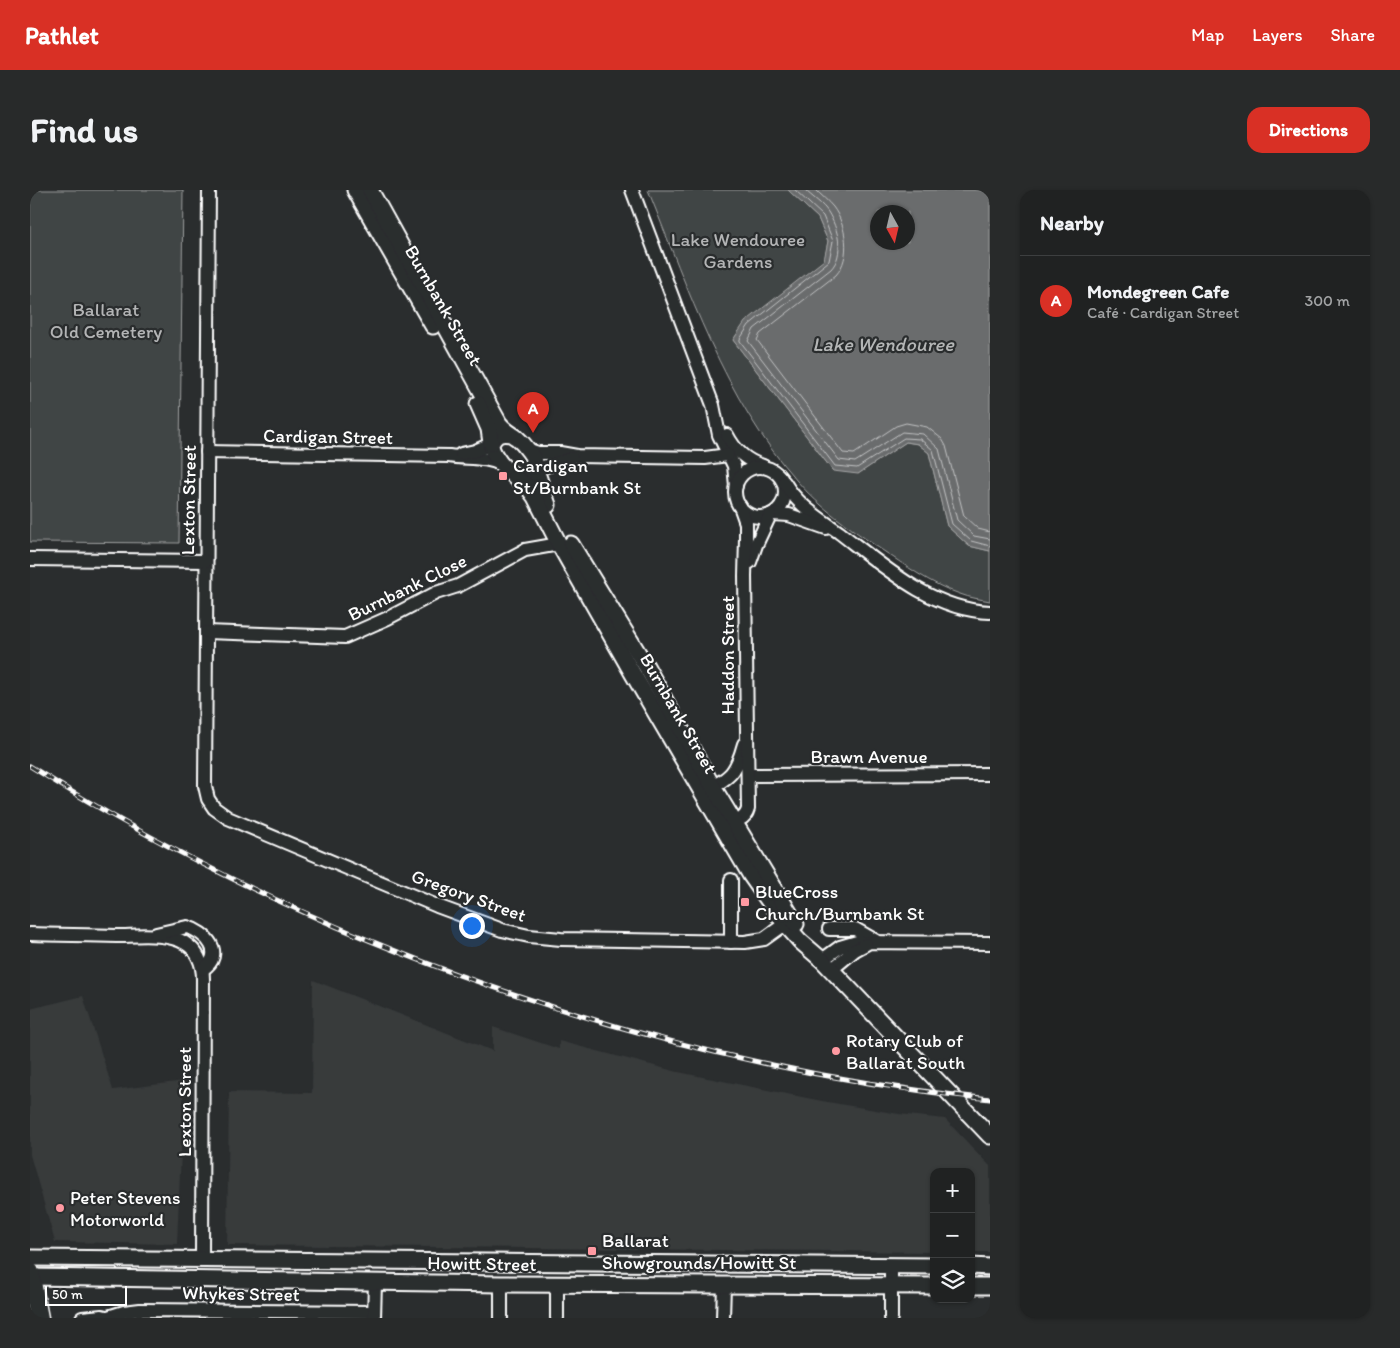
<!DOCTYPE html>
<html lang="en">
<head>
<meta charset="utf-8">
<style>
	:root { --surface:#202222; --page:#282a2a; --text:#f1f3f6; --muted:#a2a4a5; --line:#3d3f40; --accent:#d93025 }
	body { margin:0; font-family:Itim,sans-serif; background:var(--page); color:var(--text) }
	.controls { position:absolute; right:15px; bottom:15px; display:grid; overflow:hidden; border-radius:10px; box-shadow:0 1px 4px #0004 }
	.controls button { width:45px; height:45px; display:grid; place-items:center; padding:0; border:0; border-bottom:1px solid var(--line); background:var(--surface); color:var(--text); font:25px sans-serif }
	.compass { position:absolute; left:840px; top:15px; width:45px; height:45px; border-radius:50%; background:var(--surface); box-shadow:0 1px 4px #0004; rotate:172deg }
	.scale { position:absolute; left:15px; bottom:12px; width:82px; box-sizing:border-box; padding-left:5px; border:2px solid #fff; border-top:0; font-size:14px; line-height:18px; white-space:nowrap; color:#fff; -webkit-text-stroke:4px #2a2d2e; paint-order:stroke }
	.you { position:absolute; left:441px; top:735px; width:18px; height:18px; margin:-12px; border:4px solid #fff; border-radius:50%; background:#1a73e8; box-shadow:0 0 0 8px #1a73e833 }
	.badge { display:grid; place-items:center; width:32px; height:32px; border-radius:50%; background:var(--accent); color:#fff; font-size:16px; font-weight:700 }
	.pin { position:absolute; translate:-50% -41px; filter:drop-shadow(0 1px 2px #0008) }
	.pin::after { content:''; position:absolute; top:26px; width:18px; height:15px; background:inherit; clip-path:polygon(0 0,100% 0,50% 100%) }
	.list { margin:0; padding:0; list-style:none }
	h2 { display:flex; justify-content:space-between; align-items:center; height:65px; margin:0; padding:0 20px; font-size:21px }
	h2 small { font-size:16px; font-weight:400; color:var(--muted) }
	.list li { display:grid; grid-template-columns:32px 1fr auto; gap:15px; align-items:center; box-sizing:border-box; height:90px; padding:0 20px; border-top:1px solid var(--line) }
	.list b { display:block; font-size:19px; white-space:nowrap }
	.list p { margin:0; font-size:16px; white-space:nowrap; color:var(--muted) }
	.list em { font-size:16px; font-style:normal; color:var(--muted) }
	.icon { flex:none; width:28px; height:28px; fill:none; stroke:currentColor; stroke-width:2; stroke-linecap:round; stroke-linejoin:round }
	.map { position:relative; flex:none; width:960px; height:1128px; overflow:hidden; border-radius:15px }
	header { display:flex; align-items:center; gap:30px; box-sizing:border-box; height:70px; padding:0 25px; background:var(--accent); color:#fff }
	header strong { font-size:24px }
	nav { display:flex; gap:28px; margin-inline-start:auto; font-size:18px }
	.intro { display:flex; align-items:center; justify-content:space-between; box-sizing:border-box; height:120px; padding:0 30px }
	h1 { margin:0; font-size:35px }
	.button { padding:12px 22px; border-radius:15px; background:var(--accent); color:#fff; font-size:18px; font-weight:700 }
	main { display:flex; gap:30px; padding:0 30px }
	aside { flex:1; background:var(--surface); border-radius:15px; box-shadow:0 1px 4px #0004 }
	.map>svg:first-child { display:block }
	.built { fill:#373a3b }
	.green { fill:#414445; stroke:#a0a2a2; fill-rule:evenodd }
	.water { fill:#6a6c6d; stroke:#a6a7a7; fill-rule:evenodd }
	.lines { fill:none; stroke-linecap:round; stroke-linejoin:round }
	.shore { stroke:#c3c4c5; stroke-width:1 }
	.minor-casing { stroke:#fff; stroke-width:16 }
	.major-casing { stroke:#fff; stroke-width:19 }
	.highway-casing { stroke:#fff; stroke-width:21 }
	.minor { stroke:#2a2d2e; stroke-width:12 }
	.major { stroke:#2a2d2e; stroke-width:15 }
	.highway { stroke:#2a2d2e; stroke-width:18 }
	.rail-casing { stroke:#fff; stroke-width:5 }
	.rail { stroke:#2a2d2e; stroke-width:3; stroke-dasharray:9; stroke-linecap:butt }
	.poi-dot { fill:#ff9aa2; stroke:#2a2d2e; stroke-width:2 }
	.labels { text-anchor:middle; stroke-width:4.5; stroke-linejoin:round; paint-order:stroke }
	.park-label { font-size:19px; fill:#b3b4b5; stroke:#2a2d2e }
	.street-label { font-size:19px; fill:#fff; stroke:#2a2d2e }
	.poi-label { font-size:19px; fill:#fff; stroke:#2a2d2e; text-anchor:start }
	.water-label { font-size:20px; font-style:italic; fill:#b4b6b6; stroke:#2a2d2e }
</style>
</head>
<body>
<header>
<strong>Pathlet</strong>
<nav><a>Map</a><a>Layers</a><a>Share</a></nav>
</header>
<div class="intro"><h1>Find us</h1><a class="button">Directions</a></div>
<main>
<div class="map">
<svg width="960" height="1128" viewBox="0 0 960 1128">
	<rect width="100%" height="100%" fill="#2a2d2e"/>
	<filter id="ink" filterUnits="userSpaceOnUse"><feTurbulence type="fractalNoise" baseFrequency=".02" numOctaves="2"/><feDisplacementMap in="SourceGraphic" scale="10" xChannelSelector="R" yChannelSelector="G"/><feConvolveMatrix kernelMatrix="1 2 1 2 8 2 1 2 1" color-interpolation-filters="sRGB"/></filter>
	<g filter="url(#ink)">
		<g class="built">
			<polygon points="283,790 463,861 463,837 529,859 529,851 648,882 792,911 869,924 915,929 960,976 960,1062 941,1062 941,982 904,982 904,1062 197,1055 199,902 282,903"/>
			<polygon points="53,806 83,900 154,891 147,1054 25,1052 0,965 0,819"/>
		</g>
		<g class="green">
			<polygon points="0,0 153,0 149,353 0,352"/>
			<path d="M 618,0 L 758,0 L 788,28 L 798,51 L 795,69 L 848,52 L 878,52 L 878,22 L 960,0 L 828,284 L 876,252 L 888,254 L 899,263 L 917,336 L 939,356 L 960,361 L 960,411 C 950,409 940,408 930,404 C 900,394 875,375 849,358 C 820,338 790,318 767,291 C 694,208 659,101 618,0 ZM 709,141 L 803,281 L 703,150 Z"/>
		</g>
		<path class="water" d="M 758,0 L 960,0 L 960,361 L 939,356 L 917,336 L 899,263 L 888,254 L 876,252 L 828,284 L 803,281 L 703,150 L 715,132 L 794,70 L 798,51 L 788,28 ZM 848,22 L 878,22 L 878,52 L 848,52 Z"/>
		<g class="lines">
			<g class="shore">
				<polyline points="765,0 793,26 803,51 799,71 719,135 710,149 710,151 805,276 827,278 874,248 890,249 903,260 922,334 941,351 960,356"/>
				<path d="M 775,0 C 782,7 793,14 798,22 C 808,38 815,64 801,79 L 724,139 L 718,151 L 809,270 L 825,272 L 872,242 L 893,244 L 909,259 L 927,330 L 944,346 L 960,349"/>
				<path d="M 786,0 C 791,5 798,11 803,17 C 816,34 822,67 806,85 L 730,144 L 727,150 L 813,263 L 824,264 L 866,236 L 876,233 L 897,237 L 912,249 L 916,256 L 934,326 L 948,339 L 960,342"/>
			</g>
			<g class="minor-casing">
				<g id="minor">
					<polyline points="179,0 175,596 178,609 184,618 198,628 407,716 472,740 499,746 531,749 715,752 734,749 755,734"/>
					<polyline points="602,0 683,215 689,245 704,276 706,296"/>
					<path d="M 697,245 C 705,261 716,271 733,276"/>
					<polyline points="496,259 508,263 530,263 547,266 675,268 698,265"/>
					<path d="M 177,262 L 419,266 C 437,269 456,266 473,275"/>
					<polyline points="431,264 445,261 461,254"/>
					<circle cx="730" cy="302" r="25"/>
					<polyline points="506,279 542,268"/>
					<path d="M 754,292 C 767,315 789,328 810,343 C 854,377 902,420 960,422"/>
					<polyline points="742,324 759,325 796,338"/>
					<polyline points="0,369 176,371"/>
					<polyline points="720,372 726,355 740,325"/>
					<polyline points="176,442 315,447 358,428 406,403 428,396 495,360 529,354"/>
					<polyline points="719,585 960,584"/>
					<path d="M 675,601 C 701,587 706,583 714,554"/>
					<path d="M 696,633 C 706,632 715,630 718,619 L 715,386 L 716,348 L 716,333 L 710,316"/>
					<polyline points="701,690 701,752"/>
					<polyline points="799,739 825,739 846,751"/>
					<path d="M 0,744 C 29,745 57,745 86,746 C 107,746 136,742 155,753 C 168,761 173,774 173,789 L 172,1069"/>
					<path d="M 126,744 L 157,737 C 176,742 196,764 173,779"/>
					<polyline points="792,770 810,757 827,752 960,753"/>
					<polyline points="801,780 825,760 836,754"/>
					<polyline points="861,1075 861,1128"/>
					<polyline points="78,1127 94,1122 110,1120 344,1122"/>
					<polyline points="52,1128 72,1126 80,1128"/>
					<polyline points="344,1128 345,1092"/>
					<polyline points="471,1128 471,1094"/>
					<polyline points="527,1128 527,1094"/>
					<polyline points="693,1128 694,1095"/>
				</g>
			</g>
			<g class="major-casing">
				<g id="major">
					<polyline points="325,0 403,136"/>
					<path d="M 340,0 L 469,233 C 474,240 480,243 487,248 C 493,253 506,268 506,277 C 506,281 504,285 501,287 C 486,296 461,267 461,254 C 465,245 470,242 480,244"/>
					<polyline points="448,214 459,239 461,253"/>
					<polyline points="506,280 518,315"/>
					<polyline points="485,287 497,296 505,307 529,354 603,484 721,686 755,734 770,751 792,770 960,946"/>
					<polyline points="541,354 616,476 683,597 766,734"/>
					<polyline points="0,1068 904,1076"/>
					<polyline points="941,1076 960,1077"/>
					<polyline points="0,1087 471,1094 904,1096"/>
					<polyline points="941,1096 960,1096"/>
				</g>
			</g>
			<g class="highway-casing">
				<polyline id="highway" points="0,1082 9,1128"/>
			</g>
			<use href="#minor" class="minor"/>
			<use href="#major" class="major"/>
			<use href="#highway" class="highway"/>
			<g class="rail-casing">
				<path id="rail" d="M 0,576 C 280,753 630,876 960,909"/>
			</g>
			<use href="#rail" class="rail"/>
		</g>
	</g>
	<g class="poi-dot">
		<rect x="468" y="281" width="10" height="10" rx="2.5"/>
		<rect x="710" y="707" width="10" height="10" rx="2.5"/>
		<circle cx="806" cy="861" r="5"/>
		<circle cx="30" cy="1018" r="5"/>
		<rect x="557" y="1056" width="10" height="10" rx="2.5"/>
	</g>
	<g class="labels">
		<g class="park-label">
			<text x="708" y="56">Lake Wendouree<tspan x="708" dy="22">Gardens</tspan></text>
			<text x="76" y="126">Ballarat<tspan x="76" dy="22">Old Cemetery</tspan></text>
		</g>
		<g class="street-label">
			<text transform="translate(414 115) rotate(60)" y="7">Burnbank Street</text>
			<text transform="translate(298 246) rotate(1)" y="7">Cardigan Street</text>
			<text transform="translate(158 310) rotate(-89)" y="7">Lexton Street</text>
			<text transform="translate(377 397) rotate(-26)" y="7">Burnbank Close</text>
			<text transform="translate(697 465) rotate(-90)" y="7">Haddon Street</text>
			<text transform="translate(649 523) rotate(60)" y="7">Burnbank Street</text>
			<text x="839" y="573">Brawn Avenue</text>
			<text transform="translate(439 705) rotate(20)" y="7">Gregory Street</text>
			<text transform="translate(154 912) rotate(-90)" y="7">Lexton Street</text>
			<text transform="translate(452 1073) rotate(1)" y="7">Howitt Street</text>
			<text transform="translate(211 1103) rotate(1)" y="7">Whykes Street</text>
		</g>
		<g class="poi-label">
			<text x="483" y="282">Cardigan<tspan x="483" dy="22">St/Burnbank St</tspan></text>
			<text x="725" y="708">BlueCross<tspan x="725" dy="22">Church/Burnbank St</tspan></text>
			<text x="816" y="857">Rotary Club of<tspan x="816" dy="22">Ballarat South</tspan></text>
			<text x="40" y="1014">Peter Stevens<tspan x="40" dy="22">Motorworld</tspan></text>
			<text x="572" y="1057">Ballarat<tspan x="572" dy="22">Showgrounds/Howitt St</tspan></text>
		</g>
		<g class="water-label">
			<text x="853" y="161">Lake Wendouree</text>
		</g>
	</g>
</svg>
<div class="controls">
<button>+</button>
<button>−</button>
<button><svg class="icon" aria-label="layers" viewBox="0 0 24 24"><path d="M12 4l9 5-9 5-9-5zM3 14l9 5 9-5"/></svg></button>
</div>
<svg class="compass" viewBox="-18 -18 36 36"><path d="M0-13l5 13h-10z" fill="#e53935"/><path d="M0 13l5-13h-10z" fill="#a2a4a5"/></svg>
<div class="scale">50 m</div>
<div class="you"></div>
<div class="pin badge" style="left:503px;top:243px">A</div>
</div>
<aside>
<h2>Nearby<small></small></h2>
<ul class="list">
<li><span class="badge">A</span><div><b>Mondegreen Cafe</b><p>Café · Cardigan Street</p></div><em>300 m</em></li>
</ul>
</aside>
</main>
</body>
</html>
